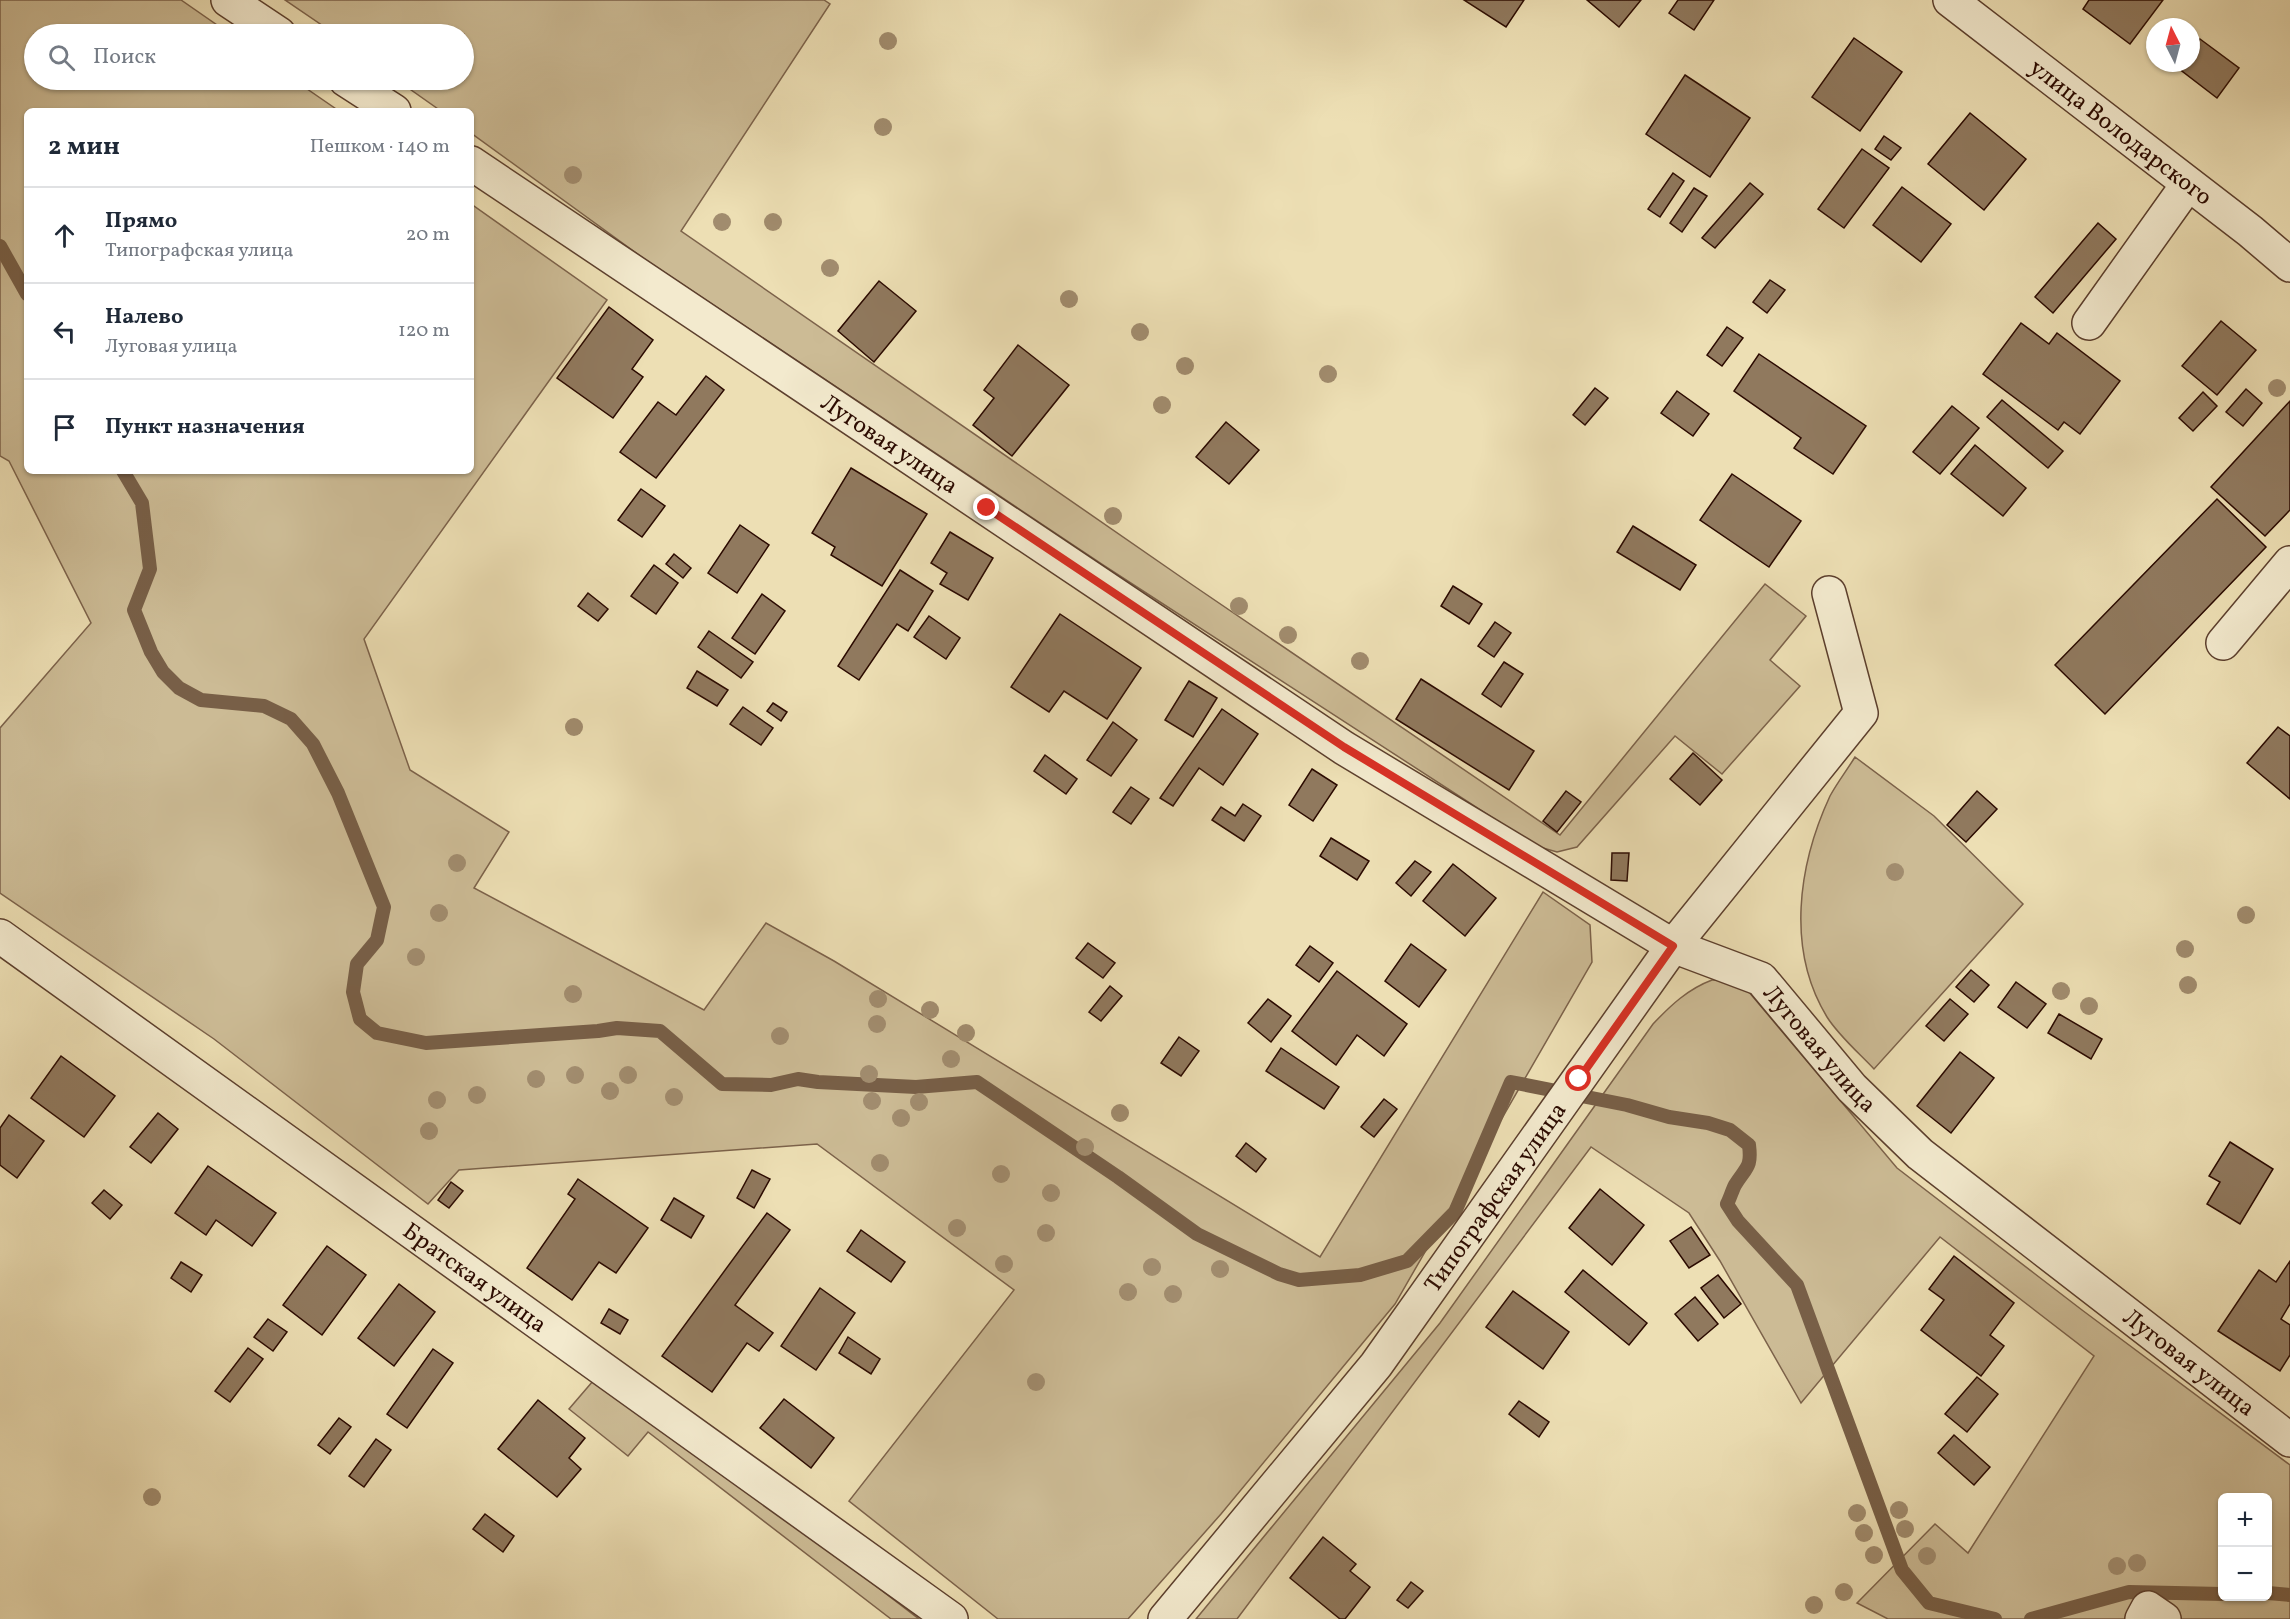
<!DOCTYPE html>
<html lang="ru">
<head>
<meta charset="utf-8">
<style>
	:root { --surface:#fff; --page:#f2f2f3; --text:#1f2937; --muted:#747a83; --line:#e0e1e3 }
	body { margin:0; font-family:Vollkorn,serif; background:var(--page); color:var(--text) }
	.controls { position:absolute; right:18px; bottom:18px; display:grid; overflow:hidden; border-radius:9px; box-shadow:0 2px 4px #0004 }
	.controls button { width:54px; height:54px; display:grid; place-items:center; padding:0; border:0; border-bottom:2px solid var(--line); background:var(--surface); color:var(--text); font:30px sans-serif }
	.compass { position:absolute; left:2146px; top:18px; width:54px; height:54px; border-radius:50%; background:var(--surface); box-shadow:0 2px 4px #0004; rotate:354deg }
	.stop { position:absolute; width:18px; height:18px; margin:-14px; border:4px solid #d93025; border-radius:50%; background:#fff }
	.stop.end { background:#d93025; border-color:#fff; box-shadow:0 2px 6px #0008 }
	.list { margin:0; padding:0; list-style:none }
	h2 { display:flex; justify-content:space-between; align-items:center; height:78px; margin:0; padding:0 24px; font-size:26px }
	h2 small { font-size:20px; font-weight:400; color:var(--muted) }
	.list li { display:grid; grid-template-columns:39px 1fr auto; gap:18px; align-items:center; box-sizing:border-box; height:96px; padding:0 24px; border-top:2px solid var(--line) }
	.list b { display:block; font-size:22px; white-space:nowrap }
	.list p { margin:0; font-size:20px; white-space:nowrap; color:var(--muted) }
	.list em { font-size:20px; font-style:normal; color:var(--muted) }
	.icon { flex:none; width:33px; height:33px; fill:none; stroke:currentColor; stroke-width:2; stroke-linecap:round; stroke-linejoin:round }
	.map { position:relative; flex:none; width:2290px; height:1619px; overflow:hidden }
	.search { position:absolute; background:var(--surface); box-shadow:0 2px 4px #0004; left:24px; top:24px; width:450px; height:66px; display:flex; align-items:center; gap:15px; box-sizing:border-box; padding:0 21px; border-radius:33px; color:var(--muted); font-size:22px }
	.panel { position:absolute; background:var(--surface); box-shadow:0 2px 4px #0004; left:24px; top:108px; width:450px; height:366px; border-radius:9px }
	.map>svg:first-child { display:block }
	.green { fill:#ccbb95; stroke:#7c624a; stroke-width:1.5; fill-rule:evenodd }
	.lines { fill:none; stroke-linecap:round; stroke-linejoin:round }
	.stream { stroke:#785f47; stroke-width:14 }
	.building { fill:#90795e; stroke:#2b0a00; stroke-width:1.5 }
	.minor-casing { stroke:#5c3f2d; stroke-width:36 }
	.minor { stroke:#f3eace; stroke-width:33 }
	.tree { fill:#a18c6e }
	.route { stroke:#d93025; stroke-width:8 }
	.labels { text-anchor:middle; stroke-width:5; stroke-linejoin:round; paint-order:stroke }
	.street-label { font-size:24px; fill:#2b0a00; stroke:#f3eace }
</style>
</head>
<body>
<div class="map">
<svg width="2290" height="1619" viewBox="0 0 2290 1619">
	<rect width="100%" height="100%" fill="#eddfb4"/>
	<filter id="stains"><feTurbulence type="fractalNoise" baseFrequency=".00333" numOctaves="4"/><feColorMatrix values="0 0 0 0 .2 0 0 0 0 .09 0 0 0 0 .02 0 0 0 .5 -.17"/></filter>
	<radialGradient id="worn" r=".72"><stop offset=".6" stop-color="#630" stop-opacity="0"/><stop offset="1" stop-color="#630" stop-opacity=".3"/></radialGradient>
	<g class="green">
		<polygon points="0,0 181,0 230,34 34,34 34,80 294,80 339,111 27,111 27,471 471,471 471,204 607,300 364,639 410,770 509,832 474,888 704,1010 766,923 834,961 1320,1257 1543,892 1590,925 1592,962 1395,1304 1221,1514 1128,1619 998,1619 849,1501 1014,1290 817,1144 459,1170 428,1204 214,1039 0,893 0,728 91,623 9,461 0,456"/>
		<polygon points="285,0 824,0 830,4 681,231 1191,584 1560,835 1765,584 1806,616 1770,660 1800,686 1722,774 1675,736 1577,847 1557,852 1536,846 1103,565 643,258 471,133 471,111 441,111 397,80 464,80 464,34 335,34"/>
		<path d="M 1855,757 L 1934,816 L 2023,904 L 1874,1069 C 1859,1053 1839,1036 1827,1017 C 1786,950 1798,865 1830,796 C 1837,783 1847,770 1855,757 Z"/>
		<path d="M 1712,980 L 1725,980 L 1743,985 L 1897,1168 L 2082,1310 L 2290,1465 L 2290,1619 L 1888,1619 L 1857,1603 L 1935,1524 L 1968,1553 L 2094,1356 L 1940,1237 L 1801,1403 L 1720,1261 L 1689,1213 L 1591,1147 L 1237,1619 L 1196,1619 L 1440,1323 L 1653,1024 C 1671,1005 1688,989 1712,980 ZM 2222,1498 L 2268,1498 L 2268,1596 L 2222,1596 Z"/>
		<polygon points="599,1374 919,1619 891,1619 648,1432 628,1456 569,1409"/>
	</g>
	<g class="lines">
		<g class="stream">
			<polyline points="0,246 27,294"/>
			<path d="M 123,471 L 142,503 L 150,569 L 134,610 L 151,652 L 163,672 L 179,688 L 201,700 L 264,706 L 291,719 L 313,744 L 338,793 L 384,907 L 377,940 L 357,964 L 353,992 L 360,1019 L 377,1033 L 426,1043 L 598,1031 L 617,1028 L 660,1031 L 722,1084 L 771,1085 L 798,1079 L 818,1082 L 916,1087 L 977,1082 L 1118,1177 L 1197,1234 L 1279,1274 L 1299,1280 L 1360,1275 L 1407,1261 L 1455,1212 L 1511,1082 L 1627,1105 L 1669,1117 L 1708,1123 L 1730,1130 L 1749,1145 C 1752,1168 1746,1167 1735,1185 C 1732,1191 1730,1198 1727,1204 L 1738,1221 L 1797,1285 L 1902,1570 L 1929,1603 L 1995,1619"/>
			<polyline points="2268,1593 2290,1595"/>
			<polyline points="2031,1619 2129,1592 2222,1594"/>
		</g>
	</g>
	<g class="building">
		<polygon points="1464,0 1524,0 1506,27"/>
		<polygon points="1587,0 1641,0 1619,27"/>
		<polygon points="1678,0 1714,0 1694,30 1669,13"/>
		<polygon points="2089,0 2163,0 2130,44 2083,9"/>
		<polygon points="1854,38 1902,72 1860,131 1812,97"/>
		<polygon points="2200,39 2239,68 2217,98 2178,68 2181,63 2191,63 2191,50"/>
		<polygon points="1685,75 1750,118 1710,177 1646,134"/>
		<polygon points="1970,113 2026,159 1984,210 1928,164"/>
		<polygon points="1884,136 1901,148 1891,160 1875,149"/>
		<polygon points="1862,149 1889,168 1844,228 1818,209"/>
		<polygon points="1673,173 1684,181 1660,217 1648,209"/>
		<polygon points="1750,183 1763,194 1715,248 1702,238"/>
		<polygon points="1902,187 1951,224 1921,262 1873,225"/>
		<polygon points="1694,188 1707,196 1682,232 1670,223"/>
		<polygon points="2098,223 2116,239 2053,313 2035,297"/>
		<polygon points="1770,280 1785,290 1767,313 1753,302"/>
		<polygon points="879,281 916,311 874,362 838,331"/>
		<polygon points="609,307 653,340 632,369 643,377 613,418 557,378"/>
		<polygon points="2221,321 2256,350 2217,395 2182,366"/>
		<polygon points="2021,323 2049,344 2057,333 2120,381 2080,434 2064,422 2058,430 1983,374"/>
		<polygon points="1727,327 1743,338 1722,366 1707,355"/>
		<polygon points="1018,345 1069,385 1012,456 973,425 994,398 984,390"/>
		<polygon points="1759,354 1866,426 1833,474 1794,448 1801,438 1734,391"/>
		<polygon points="706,376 724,390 656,478 620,452 658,402 676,415"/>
		<polygon points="1595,388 1608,398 1585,425 1573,415"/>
		<polygon points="2246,389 2262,403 2243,426 2226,412"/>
		<polygon points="1677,391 1709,414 1693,436 1661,413"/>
		<polygon points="2203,392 2217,406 2193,431 2179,418"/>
		<polygon points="2002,400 2063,451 2048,468 1987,417"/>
		<polygon points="2290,401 2290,510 2265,536 2211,487"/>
		<polygon points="1952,406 1979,428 1940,474 1913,452"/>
		<polygon points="1226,422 1259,450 1229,484 1196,457"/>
		<polygon points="1975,445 2026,488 2003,516 1951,474"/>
		<polygon points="851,468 927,514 882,586 831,555 835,547 812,533"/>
		<polygon points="1732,474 1801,521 1769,567 1700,520"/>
		<polygon points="641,489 665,506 642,537 618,520"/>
		<polygon points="2217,499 2266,547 2105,714 2055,665"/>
		<polygon points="740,525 769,545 737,593 708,573"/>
		<polygon points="1633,526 1696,565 1680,590 1617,552"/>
		<polygon points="950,532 993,558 968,600 940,584 947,573 931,563"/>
		<polygon points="674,554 691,568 683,578 666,564"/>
		<polygon points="654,565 678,583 656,614 631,596"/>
		<polygon points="900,570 933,591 908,631 897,624 859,680 838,666"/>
		<polygon points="1453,586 1482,604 1469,624 1441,606"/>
		<polygon points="588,593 608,609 598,621 578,606"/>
		<polygon points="762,594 785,611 755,654 732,638"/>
		<polygon points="1060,614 1141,668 1107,719 1064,691 1049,712 1011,687"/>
		<polygon points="929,616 960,638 946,659 914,637"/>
		<polygon points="1495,622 1511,633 1494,657 1478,646"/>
		<polygon points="709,631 753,662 741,678 698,647"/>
		<polygon points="1504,662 1523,674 1501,707 1482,694"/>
		<polygon points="697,671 728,690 717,706 687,688"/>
		<polygon points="1421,679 1534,751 1509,790 1396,719"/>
		<polygon points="1189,681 1217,698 1193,737 1165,720"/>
		<polygon points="773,703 787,712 781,721 767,711"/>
		<polygon points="743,707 773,728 761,745 730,724"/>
		<polygon points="1222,709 1258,734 1223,785 1199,768 1173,806 1160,798"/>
		<polygon points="1113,722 1137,740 1111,776 1087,760"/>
		<polygon points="2278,727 2290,736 2290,799 2247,763"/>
		<polygon points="1693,753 1722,780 1700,805 1670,779"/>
		<polygon points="1045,755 1077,779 1066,794 1034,771"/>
		<polygon points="1312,769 1337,785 1313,821 1289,805"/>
		<polygon points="1131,787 1149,799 1131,824 1113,812"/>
		<polygon points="1566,791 1581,802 1557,832 1543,821"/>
		<polygon points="1977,791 1997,809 1966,842 1947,825"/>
		<polygon points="1243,804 1261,816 1244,841 1212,820 1221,807 1235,816"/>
		<polygon points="1331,838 1369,861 1357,880 1320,856"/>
		<polygon points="1612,853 1629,853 1627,881 1611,880"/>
		<polygon points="1415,861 1431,872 1411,896 1396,883"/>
		<polygon points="1453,864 1496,898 1465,936 1423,901"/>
		<polygon points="1088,943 1115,963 1103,978 1076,958"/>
		<polygon points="1411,944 1446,970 1419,1007 1385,981"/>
		<polygon points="1310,946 1333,963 1319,982 1296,965"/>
		<polygon points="1971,970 1989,985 1974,1002 1956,987"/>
		<polygon points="1337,971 1407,1024 1384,1056 1357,1035 1336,1065 1292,1031"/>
		<polygon points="2016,982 2046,1004 2027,1028 1998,1007"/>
		<polygon points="1110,986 1122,996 1101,1021 1089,1012"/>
		<polygon points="1268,999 1291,1016 1271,1042 1248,1023"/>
		<polygon points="1950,999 1968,1014 1944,1041 1926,1026"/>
		<polygon points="2059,1014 2102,1039 2091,1059 2048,1033"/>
		<polygon points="1179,1037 1199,1051 1181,1076 1161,1063"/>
		<polygon points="1281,1048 1339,1087 1324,1109 1266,1071"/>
		<polygon points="1960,1052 1994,1078 1951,1133 1917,1106"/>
		<polygon points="61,1056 115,1096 84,1137 31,1098"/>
		<polygon points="1384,1099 1397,1109 1374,1137 1361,1127"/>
		<polygon points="158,1113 178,1129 151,1163 130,1147"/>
		<polygon points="9,1115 44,1141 17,1178 0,1165 0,1128"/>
		<polygon points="2230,1142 2273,1169 2240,1224 2207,1204 2220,1182 2209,1176"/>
		<polygon points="1246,1143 1266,1159 1256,1172 1236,1156"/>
		<polygon points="208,1166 276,1213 252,1246 216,1220 206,1235 175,1213"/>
		<polygon points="752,1170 770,1179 754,1208 737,1198"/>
		<polygon points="578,1179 648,1228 616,1273 599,1262 572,1300 527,1268 575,1199 568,1194"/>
		<polygon points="451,1182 463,1191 449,1208 438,1200"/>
		<polygon points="1600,1189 1644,1225 1612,1265 1569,1228"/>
		<polygon points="104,1190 122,1205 110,1219 92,1203"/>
		<polygon points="674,1198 704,1216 691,1238 661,1220"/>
		<polygon points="767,1213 790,1230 735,1305 773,1333 759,1351 747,1343 712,1392 662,1356"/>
		<polygon points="1691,1227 1710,1255 1689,1268 1670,1241"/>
		<polygon points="861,1230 905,1262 891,1282 847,1251"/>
		<polygon points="327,1246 366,1275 322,1335 283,1305"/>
		<polygon points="1954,1256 2014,1303 1990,1335 2004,1346 1981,1376 1921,1330 1944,1300 1929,1289"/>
		<polygon points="2290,1261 2290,1304 2281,1319 2290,1325 2290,1355 2280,1371 2218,1331 2259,1270 2276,1282"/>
		<polygon points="181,1262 202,1275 191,1292 171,1278"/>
		<polygon points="1583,1270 1647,1323 1629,1345 1565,1292"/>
		<polygon points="1718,1275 1741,1304 1724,1318 1701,1288"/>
		<polygon points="399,1284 435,1312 394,1366 358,1338"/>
		<polygon points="820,1288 855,1313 816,1370 781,1346"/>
		<polygon points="1513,1291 1569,1332 1543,1369 1486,1327"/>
		<polygon points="1695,1297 1718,1324 1698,1341 1675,1314"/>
		<polygon points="609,1309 628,1320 620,1334 601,1323"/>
		<polygon points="268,1319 287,1332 273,1351 254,1337"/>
		<polygon points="848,1337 880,1359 871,1374 839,1353"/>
		<polygon points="248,1348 263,1359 230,1402 215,1391"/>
		<polygon points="433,1349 453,1363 407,1428 387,1414"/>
		<polygon points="1977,1377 1998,1394 1967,1432 1945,1414"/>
		<polygon points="784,1399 834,1438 811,1468 760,1428"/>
		<polygon points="538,1400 585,1438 569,1458 581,1469 557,1497 498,1449"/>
		<polygon points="1519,1401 1549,1422 1539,1437 1509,1414"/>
		<polygon points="339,1418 351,1427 330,1454 318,1445"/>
		<polygon points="1954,1435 1990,1467 1974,1485 1938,1453"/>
		<polygon points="376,1439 391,1450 364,1487 349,1476"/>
		<polygon points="485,1514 514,1536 503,1552 473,1529"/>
		<polygon points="1323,1537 1356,1564 1350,1571 1370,1587 1345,1619 1340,1619 1290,1578"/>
		<polygon points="1411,1582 1423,1591 1408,1608 1397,1600"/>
	</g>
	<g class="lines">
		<g class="minor-casing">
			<g id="minor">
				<polyline points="228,0 279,34"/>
				<path id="s1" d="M 1950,0 L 2250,231 L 2290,265"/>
				<polyline points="346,80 394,111"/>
				<path id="s2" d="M 471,163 L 1344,748 L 1673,946 L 1761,979 L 1852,1088 L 1920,1154 L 2290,1440"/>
				<polyline points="2089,323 2188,184"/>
				<polyline points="2223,643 2290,563"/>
				<path id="s3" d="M 0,936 L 951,1619"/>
				<path id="s4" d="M 1165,1619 L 1376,1365 L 1673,946 L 1861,713 L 1829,593"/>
				<polyline points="2142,1619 2148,1608 2164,1619"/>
			</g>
		</g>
		<use href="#minor" class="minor"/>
	</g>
	<g class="tree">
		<circle cx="888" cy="41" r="9"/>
		<circle cx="883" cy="127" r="9"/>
		<circle cx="573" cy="175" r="9"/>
		<circle cx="722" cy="222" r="9"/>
		<circle cx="773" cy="222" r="9"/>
		<circle cx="830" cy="268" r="9"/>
		<circle cx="1069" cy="299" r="9"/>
		<circle cx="1140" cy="332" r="9"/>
		<circle cx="1185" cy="366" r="9"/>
		<circle cx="1328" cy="374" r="9"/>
		<circle cx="2277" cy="388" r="9"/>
		<circle cx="1162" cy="405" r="9"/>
		<circle cx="1113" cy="516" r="9"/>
		<circle cx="1239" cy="606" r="9"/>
		<circle cx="1288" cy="635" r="9"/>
		<circle cx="1360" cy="661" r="9"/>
		<circle cx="574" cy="727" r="9"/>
		<circle cx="457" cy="863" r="9"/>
		<circle cx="1895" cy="872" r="9"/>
		<circle cx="439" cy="913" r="9"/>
		<circle cx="2246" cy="915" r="9"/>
		<circle cx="2185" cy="949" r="9"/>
		<circle cx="416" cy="957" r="9"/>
		<circle cx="2188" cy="985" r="9"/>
		<circle cx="2061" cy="991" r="9"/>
		<circle cx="573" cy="994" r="9"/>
		<circle cx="878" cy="999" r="9"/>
		<circle cx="2089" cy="1006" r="9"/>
		<circle cx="930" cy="1010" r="9"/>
		<circle cx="877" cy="1024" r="9"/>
		<circle cx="966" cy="1033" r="9"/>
		<circle cx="780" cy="1036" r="9"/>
		<circle cx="951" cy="1059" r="9"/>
		<circle cx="869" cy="1074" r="9"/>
		<circle cx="575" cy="1075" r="9"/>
		<circle cx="628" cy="1075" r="9"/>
		<circle cx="536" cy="1079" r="9"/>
		<circle cx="610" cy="1091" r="9"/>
		<circle cx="477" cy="1095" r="9"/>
		<circle cx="674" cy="1097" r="9"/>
		<circle cx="437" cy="1100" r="9"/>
		<circle cx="872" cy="1101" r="9"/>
		<circle cx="919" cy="1102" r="9"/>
		<circle cx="1120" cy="1113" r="9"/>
		<circle cx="901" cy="1118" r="9"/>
		<circle cx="429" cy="1131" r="9"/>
		<circle cx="1085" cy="1147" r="9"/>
		<circle cx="880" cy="1163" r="9"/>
		<circle cx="1001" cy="1174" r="9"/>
		<circle cx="1051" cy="1193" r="9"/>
		<circle cx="957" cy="1228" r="9"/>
		<circle cx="1046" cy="1233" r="9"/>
		<circle cx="1004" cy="1264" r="9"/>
		<circle cx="1152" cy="1267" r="9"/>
		<circle cx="1220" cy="1269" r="9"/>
		<circle cx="1128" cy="1292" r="9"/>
		<circle cx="1173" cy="1294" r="9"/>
		<circle cx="1036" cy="1382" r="9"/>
		<circle cx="152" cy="1497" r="9"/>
		<circle cx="1899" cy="1510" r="9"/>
		<circle cx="1857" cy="1513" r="9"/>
		<circle cx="1905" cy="1529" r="9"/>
		<circle cx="1864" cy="1533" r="9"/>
		<circle cx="1874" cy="1555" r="9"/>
		<circle cx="1927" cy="1556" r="9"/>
		<circle cx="2137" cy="1563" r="9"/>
		<circle cx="2117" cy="1566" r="9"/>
		<circle cx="1844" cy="1592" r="9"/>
		<circle cx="1814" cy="1605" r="9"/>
	</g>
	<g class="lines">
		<polyline class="route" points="987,508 1344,747 1673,946 1579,1079"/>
	</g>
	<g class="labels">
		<g class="street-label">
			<text dy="8" stroke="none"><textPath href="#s1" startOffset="216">улица Володарского</textPath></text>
			<text dy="8" stroke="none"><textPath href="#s2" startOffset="504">Луговая улица</textPath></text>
			<text dy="8" stroke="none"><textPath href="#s2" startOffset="1620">Луговая улица</textPath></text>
			<text dy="8" stroke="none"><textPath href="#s4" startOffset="536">Типографская улица</textPath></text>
			<text dy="8" stroke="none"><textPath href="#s3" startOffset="585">Братская улица</textPath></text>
			<text dy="8" stroke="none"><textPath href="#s2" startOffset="2106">Луговая улица</textPath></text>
		</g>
	</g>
	<rect width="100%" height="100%" filter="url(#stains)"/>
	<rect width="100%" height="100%" fill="url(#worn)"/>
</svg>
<div class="controls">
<button>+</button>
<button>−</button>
</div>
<svg class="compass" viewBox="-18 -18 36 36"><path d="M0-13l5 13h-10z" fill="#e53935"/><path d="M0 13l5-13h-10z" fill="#747a83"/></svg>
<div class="stop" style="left:1579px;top:1079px"></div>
<div class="stop end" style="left:987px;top:508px"></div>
<div class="search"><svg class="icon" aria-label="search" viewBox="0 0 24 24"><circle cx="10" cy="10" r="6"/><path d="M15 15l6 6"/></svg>Поиск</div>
<section class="panel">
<h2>2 мин<small>Пешком · 140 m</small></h2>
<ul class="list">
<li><svg class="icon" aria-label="ahead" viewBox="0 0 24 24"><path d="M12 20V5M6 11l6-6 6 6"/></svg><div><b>Прямо</b><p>Типографская улица</p></div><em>20 m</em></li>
<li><svg class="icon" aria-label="left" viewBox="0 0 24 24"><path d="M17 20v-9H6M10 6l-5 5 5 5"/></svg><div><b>Налево</b><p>Луговая улица</p></div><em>120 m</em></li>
<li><svg class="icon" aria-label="arrive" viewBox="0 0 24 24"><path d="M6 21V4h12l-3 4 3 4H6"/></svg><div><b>Пункт назначения</b></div></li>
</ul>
</section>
</div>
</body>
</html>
